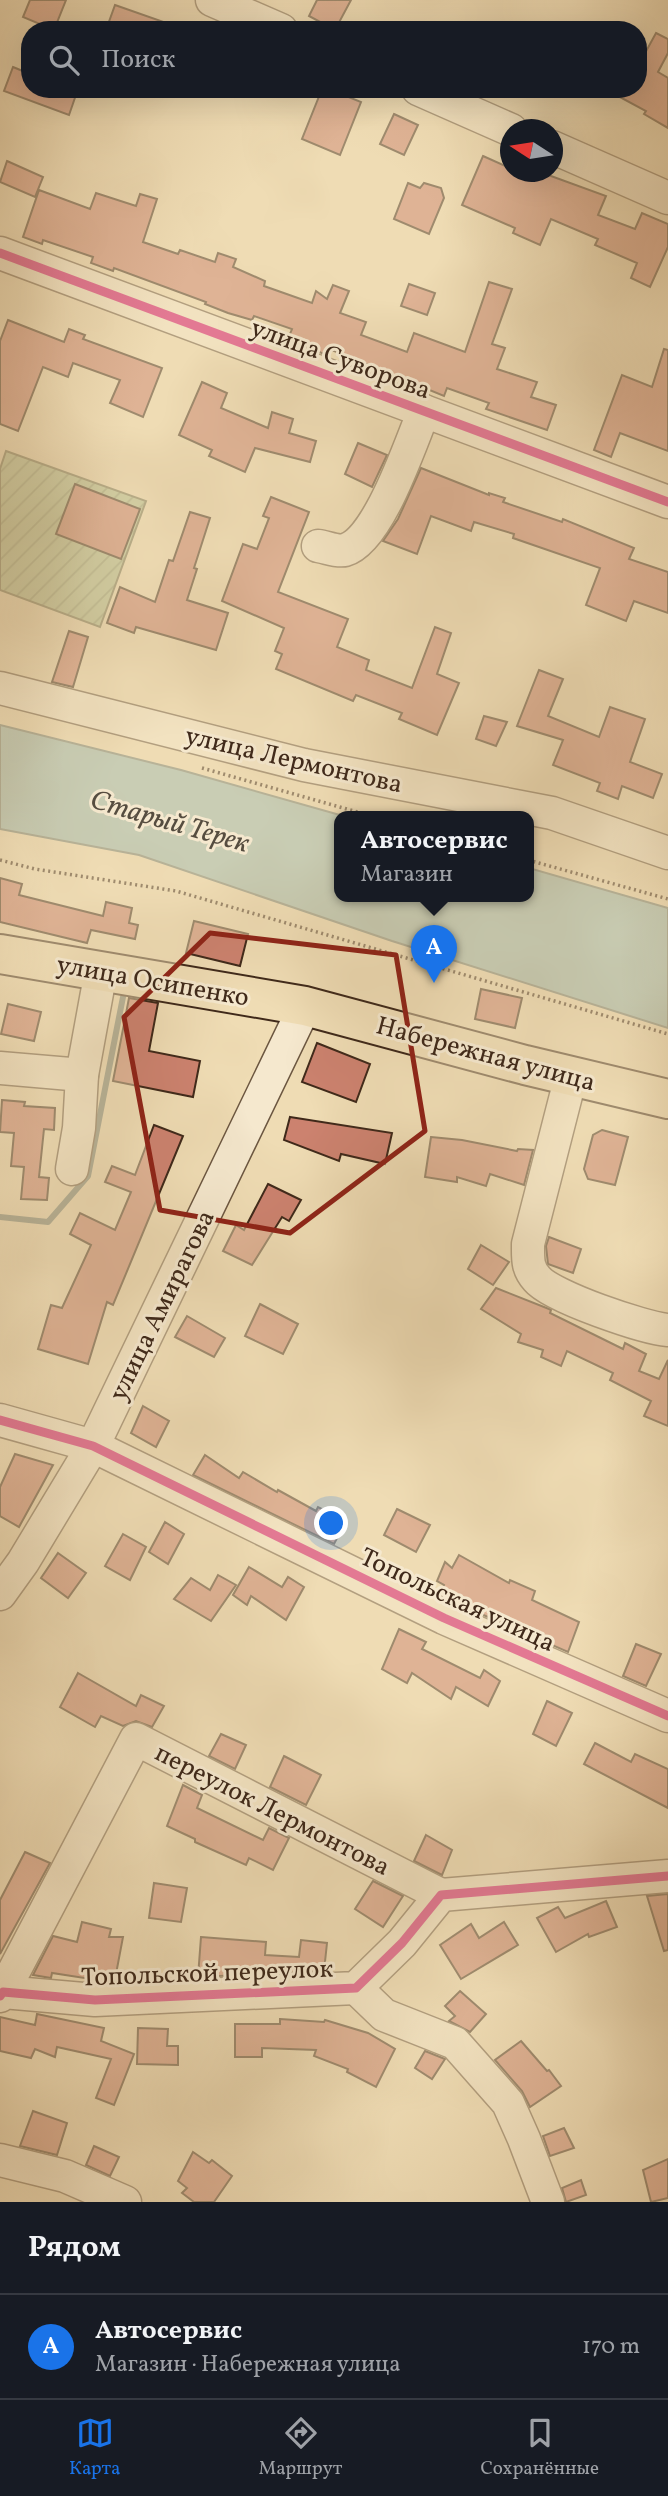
<!DOCTYPE html>
<html lang="ru">
<head>
<meta charset="utf-8">
<style>
	:root { --surface:#171b24; --page:#20242c; --text:#f1f3f6; --muted:#9ea1a6; --line:#363941; --accent:#1a73e8 }
	body { margin:0; font-family:Vollkorn,serif; background:var(--page); color:var(--text) }
	.compass { position:absolute; left:500px; top:119px; width:63px; height:63px; border-radius:50%; background:var(--surface); box-shadow:0 7px 28px #0002; rotate:282deg }
	.you { position:absolute; left:332px; top:1524px; width:24px; height:24px; margin:-18px; border:5px solid #fff; border-radius:50%; background:#1a73e8; box-shadow:0 0 0 10px #1a73e833 }
	.badge { display:grid; place-items:center; width:46px; height:46px; border-radius:50%; background:var(--accent); color:#fff; font-size:23px; font-weight:700 }
	.pin { position:absolute; translate:-50% -58px; filter:drop-shadow(0 2px 4px #0008) }
	.pin::after { content:''; position:absolute; top:37px; width:24px; height:21px; background:inherit; clip-path:polygon(0 0,100% 0,50% 100%) }
	.popup { position:absolute; left:334px; top:811px; width:200px; height:91px; box-sizing:border-box; display:grid; place-content:center; border-radius:14px; background:var(--surface); filter:drop-shadow(0 2px 5px #0005); font-size:23px; white-space:nowrap; color:var(--muted) }
	.popup b { font-size:26px; color:var(--text) }
	.popup::after { content:''; position:absolute; left:50%; top:100%; margin-left:-14px; border:14px solid transparent; border-top-color:var(--surface) }
	.list { margin:0; padding:0; list-style:none }
	h2 { display:flex; justify-content:space-between; align-items:center; height:91px; margin:0; padding:0 28px; font-size:30px }
	h2 small { font-size:23px; font-weight:400; color:var(--muted) }
	.list li { display:grid; grid-template-columns:46px 1fr auto; gap:21px; align-items:center; box-sizing:border-box; height:105px; padding:0 28px; border-top:2px solid var(--line) }
	.list b { display:block; font-size:26px; white-space:nowrap }
	.list p { margin:0; font-size:23px; white-space:nowrap; color:var(--muted) }
	.list em { font-size:23px; font-style:normal; color:var(--muted) }
	.icon { flex:none; width:38px; height:38px; fill:none; stroke:currentColor; stroke-width:2; stroke-linecap:round; stroke-linejoin:round }
	.map { position:relative; flex:none; width:668px; height:2202px; overflow:hidden }
	.search { position:absolute; background:var(--surface); box-shadow:0 7px 28px #0002; left:21px; right:21px; top:21px; height:77px; display:flex; align-items:center; gap:18px; box-sizing:border-box; padding:0 24px; border-radius:28px; color:var(--muted); font-size:26px }
	.sheet { height:196px; background:var(--surface) }
	nav { display:flex; justify-content:space-around; align-items:center; box-sizing:border-box; height:98px; border-top:2px solid var(--line); background:var(--surface); font-size:19px; color:var(--muted) }
	nav a { display:grid; justify-items:center; gap:4px }
	nav .on { color:var(--accent) }
	.map>svg:first-child { display:block }
	.garden { fill:url(#garden-furrows); stroke:#797656; stroke-width:2 }
	.water { fill:#9bbab4; stroke:#768076; stroke-width:2 }
	.lines { fill:none; stroke-linecap:round; stroke-linejoin:round }
	.stream { stroke:#768076; stroke-width:6 }
	.building { fill:#cc826f; stroke:#3f291a; stroke-width:2 }
	.minor-casing { stroke:#6b5640; stroke-width:35 }
	.major-casing { stroke:#3f291a; stroke-width:42 }
	.path { stroke:#3f291a; stroke-width:3.5; stroke-dasharray:2 3.5; stroke-linecap:butt }
	.minor { stroke:#f5e8ce; stroke-width:32 }
	.major { stroke:#efdcb4; stroke-width:38 }
	.cycleway-casing { stroke:#f5e8ce; stroke-width:13 }
	.cycleway { stroke:#d6006c; stroke-width:9 }
	.marked { fill:none; stroke:#8f2418; stroke-width:5; stroke-linejoin:round }
	.labels { text-anchor:middle; stroke-width:6; stroke-linejoin:round; paint-order:stroke }
	.street-label { font-size:26px; fill:#3f291a; stroke:#f5e8ce }
	.water-label { font-size:28px; font-style:italic; fill:#564d40; stroke:#f5e8ce }
</style>
</head>
<body>
<div class="map">
<svg width="668" height="2202" viewBox="0 0 668 2202">
	<defs>
		<pattern id="garden-furrows" width="10" height="10" patternUnits="userSpaceOnUse" patternTransform="scale(1.75)"><rect width="10" height="10" fill="#b3c292"/><path d="M-1 1l2-2M0 10L10 0M9 11l2-2" fill="none" stroke="#939e76"/></pattern>
	</defs>
	<rect width="100%" height="100%" fill="#efdcb4"/>
	<filter id="stains"><feTurbulence type="fractalNoise" baseFrequency=".00286" numOctaves="4"/><feColorMatrix values="0 0 0 0 .2 0 0 0 0 .09 0 0 0 0 .02 0 0 0 .5 -.17"/></filter>
	<radialGradient id="worn" r=".72"><stop offset=".6" stop-color="#630" stop-opacity="0"/><stop offset="1" stop-color="#630" stop-opacity=".3"/></radialGradient>
	<polygon class="garden" points="6,451 146,501 100,627 0,590 0,469"/>
	<polygon class="water" points="0,725 181,770 347,817 340,817 340,897 528,897 529,868 668,908 668,1028 392,941 139,855 0,829"/>
	<g class="lines">
		<polyline class="stream" points="0,1217 48,1222 88,1176 123,997"/>
	</g>
	<g class="building">
		<polygon points="30,0 66,0 54,30 23,17"/>
		<polygon points="317,0 351,0 335,30 309,16"/>
		<polygon points="115,5 178,27 177,30 106,30"/>
		<polygon points="656,33 668,39 668,53 658,72 668,78 668,128 644,114 646,111 605,89 638,89 638,66"/>
		<polygon points="13,67 30,74 30,89 78,89 69,115 4,91"/>
		<polygon points="322,89 329,89 361,102 340,155 302,139"/>
		<polygon points="394,114 418,125 404,155 380,144"/>
		<polygon points="483,156 510,168 510,172 518,172 535,179 540,172 606,196 598,215 635,229 642,213 668,224 668,247 650,287 631,278 637,263 595,245 598,239 551,219 540,245 513,233 515,228 462,205"/>
		<polygon points="7,161 43,177 35,197 0,182"/>
		<polygon points="408,183 420,188 424,183 441,188 444,198 429,234 394,219"/>
		<polygon points="39,190 90,209 96,193 136,206 140,194 157,199 143,242 178,254 180,250 215,262 218,253 236,259 233,267 265,281 264,286 312,303 316,291 327,299 333,285 349,291 340,313 366,322 361,335 407,352 414,333 465,352 489,282 512,289 492,344 505,348 497,369 537,382 531,397 556,405 547,430 486,409 489,403 447,388 444,396 327,348 324,354 288,339 292,329 254,316 252,320 228,313 205,304 206,302 114,268 113,271 91,263 93,257 43,240 42,244 23,237"/>
		<polygon points="409,284 435,293 427,315 401,306"/>
		<polygon points="8,320 64,342 69,329 85,335 83,339 162,368 143,417 110,403 120,380 73,363 68,377 43,367 18,431 0,424 0,341"/>
		<polygon points="664,349 668,350 668,451 620,433 611,457 594,450 622,375 652,387"/>
		<polygon points="202,382 227,393 221,408 268,428 272,412 293,419 289,433 316,441 310,462 255,448 245,472 209,456 212,450 179,435"/>
		<polygon points="358,443 387,455 372,487 345,474"/>
		<polygon points="421,468 489,495 489,493 505,498 503,502 562,522 563,519 634,548 629,559 668,572 668,613 634,601 626,621 586,605 600,568 513,538 514,534 474,522 471,531 431,516 417,554 383,541 398,519"/>
		<polygon points="75,484 140,509 121,559 56,534"/>
		<polygon points="271,497 309,512 278,592 348,619 337,647 369,660 366,670 412,688 435,627 451,633 437,674 459,683 437,735 399,719 402,713 356,695 353,701 276,669 282,654 275,651 284,628 222,601 243,544 257,549 269,518 263,516"/>
		<polygon points="190,512 210,518 194,568 197,569 187,600 228,613 216,650 136,627 134,633 107,623 120,587 155,602 169,560 173,561"/>
		<polygon points="69,631 88,637 73,687 52,682"/>
		<polygon points="539,670 563,679 548,716 599,737 610,707 645,719 630,762 662,774 653,798 622,786 618,799 597,791 600,783 553,765 563,740 517,726"/>
		<polygon points="484,716 507,722 496,746 476,739"/>
		<polygon points="0,878 22,884 19,895 103,916 106,902 132,908 129,923 138,925 135,939 91,930 87,943 0,922"/>
		<polygon points="194,921 248,934 240,966 186,953"/>
		<polygon points="481,989 522,998 515,1028 475,1019"/>
		<polygon points="129,998 158,1003 149,1051 200,1061 193,1097 113,1081"/>
		<polygon points="8,1004 41,1012 34,1041 1,1034"/>
		<polygon points="317,1043 370,1064 356,1102 302,1082"/>
		<polygon points="2,1100 25,1102 24,1106 55,1108 54,1130 44,1129 39,1177 49,1178 47,1200 21,1199 24,1167 11,1166 14,1133 0,1132"/>
		<polygon points="290,1117 392,1133 385,1164 341,1154 339,1161 284,1140"/>
		<polygon points="154,1125 183,1136 113,1305 107,1302 88,1364 38,1349 51,1305 62,1308 91,1245 70,1234 80,1213 115,1230 131,1192 105,1182 112,1166 135,1175"/>
		<polygon points="602,1130 628,1137 615,1185 588,1179 584,1169 593,1135"/>
		<polygon points="431,1137 462,1140 517,1151 518,1149 533,1150 524,1185 490,1174 486,1186 457,1177 457,1182 425,1177"/>
		<polygon points="268,1184 301,1200 289,1221 282,1217 252,1265 223,1251 236,1225 244,1230"/>
		<polygon points="549,1237 581,1249 573,1273 548,1264 546,1246"/>
		<polygon points="481,1245 509,1262 493,1285 468,1269"/>
		<polygon points="496,1288 549,1309 551,1310 550,1313 623,1349 625,1343 646,1354 639,1371 659,1379 668,1360 668,1426 644,1416 651,1401 610,1380 613,1373 567,1351 561,1366 541,1357 543,1350 518,1342 521,1334 481,1309"/>
		<polygon points="260,1304 298,1324 283,1354 245,1336"/>
		<polygon points="187,1316 225,1338 214,1357 175,1337"/>
		<polygon points="143,1406 169,1421 156,1447 131,1433"/>
		<polygon points="15,1454 53,1465 19,1527 0,1516 0,1487"/>
		<polygon points="205,1455 239,1478 243,1472 277,1492 278,1490 316,1511 318,1507 346,1521 334,1544 193,1475"/>
		<polygon points="397,1509 430,1525 416,1552 384,1535"/>
		<polygon points="165,1522 184,1534 168,1564 149,1552"/>
		<polygon points="123,1534 146,1547 130,1580 105,1566"/>
		<polygon points="58,1553 86,1573 68,1598 41,1578"/>
		<polygon points="459,1555 509,1583 510,1580 535,1591 532,1600 579,1622 568,1652 440,1596 444,1585 437,1581 445,1562 452,1568"/>
		<polygon points="249,1567 282,1587 288,1577 304,1587 286,1620 251,1596 247,1605 233,1595"/>
		<polygon points="218,1575 236,1585 211,1621 174,1599 191,1578 210,1590"/>
		<polygon points="399,1629 426,1642 422,1649 480,1678 484,1670 500,1681 488,1706 456,1687 451,1699 412,1673 407,1683 382,1669"/>
		<polygon points="636,1644 661,1654 646,1686 623,1676"/>
		<polygon points="78,1673 136,1706 141,1695 164,1706 152,1727 136,1721 123,1726 101,1716 95,1727 60,1707"/>
		<polygon points="547,1701 572,1713 556,1746 533,1734"/>
		<polygon points="221,1734 246,1745 235,1769 209,1756"/>
		<polygon points="595,1743 631,1762 635,1754 668,1769 668,1808 584,1764"/>
		<polygon points="284,1756 321,1775 306,1805 270,1787"/>
		<polygon points="183,1785 202,1795 197,1808 263,1840 269,1828 289,1838 273,1870 249,1858 246,1865 195,1842 195,1839 167,1826"/>
		<polygon points="426,1835 452,1850 442,1875 414,1861"/>
		<polygon points="25,1852 50,1863 0,1954 0,1900"/>
		<polygon points="373,1881 403,1896 383,1927 355,1909"/>
		<polygon points="154,1883 187,1888 181,1922 149,1918"/>
		<polygon points="668,1894 668,1950 664,1951 647,1896"/>
		<polygon points="606,1901 617,1927 589,1937 588,1934 556,1952 537,1918 558,1907 565,1918"/>
		<polygon points="82,1922 111,1929 109,1937 123,1937 116,1974 99,1973 97,1980 52,1973 51,1978 33,1975 53,1936 77,1942"/>
		<polygon points="504,1922 518,1945 461,1979 440,1945 471,1924 479,1938"/>
		<polygon points="201,1937 266,1942 265,1955 299,1957 301,1940 327,1943 324,1971 198,1977"/>
		<polygon points="460,1991 486,2014 470,2032 449,2021 455,2016 445,2006"/>
		<polygon points="37,2014 104,2028 101,2041 134,2054 114,2105 96,2098 111,2059 57,2047 55,2057 35,2049 31,2058 0,2051 0,2017 35,2025"/>
		<polygon points="280,2019 324,2022 325,2020 368,2033 395,2049 376,2087 347,2072 348,2069 314,2056 316,2050 262,2048 262,2057 235,2057 235,2024 280,2024"/>
		<polygon points="138,2028 168,2029 167,2046 178,2046 178,2065 137,2064"/>
		<polygon points="521,2041 547,2071 549,2070 561,2086 530,2107 522,2091 495,2060"/>
		<polygon points="425,2051 445,2059 432,2079 415,2068"/>
		<polygon points="33,2111 67,2123 57,2155 20,2146"/>
		<polygon points="564,2128 574,2148 550,2156 543,2136"/>
		<polygon points="94,2146 119,2157 110,2176 86,2165"/>
		<polygon points="193,2152 209,2163 212,2160 232,2176 214,2202 194,2202 182,2193 187,2188 178,2181"/>
		<polygon points="668,2159 668,2198 651,2202 643,2170"/>
		<polygon points="581,2180 586,2195 566,2202 562,2188"/>
	</g>
	<g class="lines">
		<g class="minor-casing">
			<g id="minor">
				<polyline points="212,0 281,30"/>
				<polyline points="418,89 511,130"/>
				<polyline points="552,147 668,198"/>
				<polyline points="0,253 668,502"/>
				<path d="M 318,546 C 326,547 337,552 345,550 C 379,540 410,444 424,411"/>
				<polyline points="0,688 304,765 552,813 668,853"/>
				<polyline points="0,1068 82,1075 101,971"/>
				<path d="M 571,1076 L 528,1244 C 528,1259 527,1268 537,1279 C 552,1297 644,1328 668,1330"/>
				<polyline points="72,1169 79,1128 82,1075"/>
				<polyline points="0,1420 93,1446 444,1618 668,1716"/>
				<polyline points="0,1594 23,1562 93,1446 305,1006"/>
				<polyline points="356,1988 384,2015 455,2043 508,2103 524,2139 548,2202"/>
				<polyline points="3,1992 136,1739 441,1895"/>
				<polyline points="0,1996 3,1992 95,2000 356,1988 402,1943 441,1895 668,1876"/>
				<polyline points="0,2160 65,2176 125,2202"/>
			</g>
		</g>
		<g class="major-casing">
			<polyline id="major" points="0,954 305,1006 525,1065 668,1099"/>
		</g>
		<g class="path">
			<polyline points="202,768 375,817"/>
			<polyline points="0,860 35,869 176,891 668,1034"/>
			<polyline points="528,860 668,899"/>
		</g>
		<use href="#minor" class="minor"/>
		<use href="#major" class="major"/>
		<g class="cycleway-casing">
			<g id="cycleway">
				<polyline points="0,253 668,502"/>
				<polyline points="0,1420 93,1446 444,1618 668,1716"/>
				<polyline points="0,1996 3,1992 95,2000 356,1988 402,1943 441,1895 668,1876"/>
			</g>
		</g>
		<use href="#cycleway" class="cycleway"/>
	</g>
	<path d="M0 0H668V2202H0ZM 210,933 L 396,955 L 425,1131 L 290,1233 L 160,1210 L 124,1017 Z" fill="#efdcb4" fill-opacity=".55" fill-rule="evenodd"/>
	<path class="marked" d="M 210,933 L 396,955 L 425,1131 L 290,1233 L 160,1210 L 124,1017 Z"/>
	<g class="labels">
		<g class="street-label">
			<text transform="translate(341 358) rotate(20)" y="9">улица Суворова</text>
			<text transform="translate(294 759) rotate(13)" y="9">улица Лермонтова</text>
			<text transform="translate(153 980) rotate(10)" y="9">улица Осипенко</text>
			<text transform="translate(486 1053) rotate(15)" y="9">Набережная улица</text>
			<text transform="translate(161 1305) rotate(-64)" y="9">улица Амирагова</text>
			<text transform="translate(458 1599) rotate(25)" y="9">Топольская улица</text>
			<text transform="translate(273 1809) rotate(27)" y="9">переулок Лермонтова</text>
			<text transform="translate(207 1972) rotate(-2)" y="9">Топольской переулок</text>
		</g>
		<g class="water-label">
			<text transform="translate(170 820) rotate(16)" y="10">Старый Терек</text>
		</g>
	</g>
	<rect width="100%" height="100%" filter="url(#stains)"/>
	<rect width="100%" height="100%" fill="url(#worn)"/>
</svg>
<svg class="compass" viewBox="-18 -18 36 36"><path d="M0-13l5 13h-10z" fill="#e53935"/><path d="M0 13l5-13h-10z" fill="#9ea1a6"/></svg>
<div class="you"></div>
<div class="pin badge" style="left:434px;top:983px">A</div>
<div class="popup"><b>Автосервис</b>Магазин</div>
<div class="search"><svg class="icon" aria-label="search" viewBox="0 0 24 24"><circle cx="10" cy="10" r="6"/><path d="M15 15l6 6"/></svg>Поиск</div>
</div>
<section class="sheet">
<h2>Рядом<small></small></h2>
<ul class="list">
<li><span class="badge">A</span><div><b>Автосервис</b><p>Магазин · Набережная улица</p></div><em>170 m</em></li>
</ul>
</section>
<nav>
<a class="on"><svg class="icon" aria-label="map" viewBox="0 0 24 24"><path d="M3 6l6-2 6 2 6-2v14l-6 2-6-2-6 2zM9 4v14M15 6v14"/></svg>Карта</a>
<a><svg class="icon" aria-label="directions" viewBox="0 0 24 24"><path d="M12 3l9 9-9 9-9-9zM9 14v-3h6M13 9l2 2-2 2"/></svg>Маршрут</a>
<a><svg class="icon" aria-label="saved" viewBox="0 0 24 24"><path d="M7 4h10v16l-5-4-5 4z"/></svg>Сохранённые</a>
</nav>
</body>
</html>
